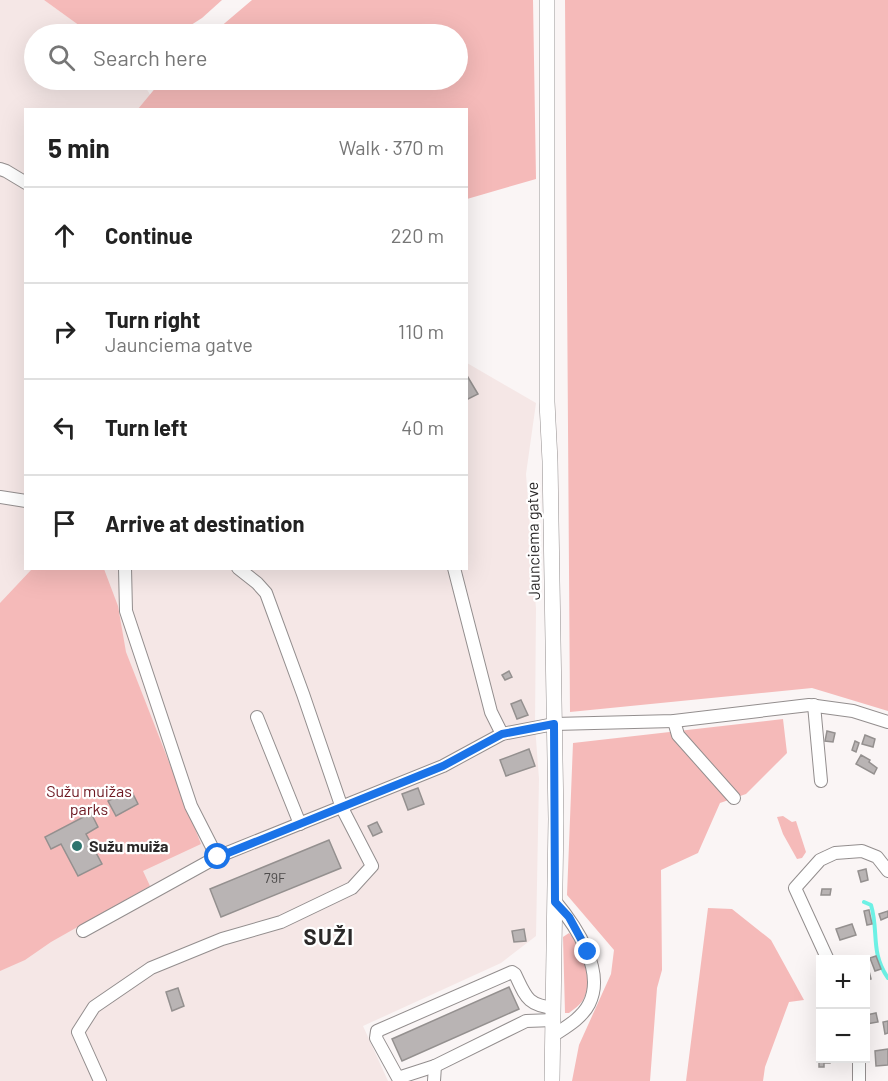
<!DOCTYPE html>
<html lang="en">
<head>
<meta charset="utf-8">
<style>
	:root { --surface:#fff; --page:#f6f6f6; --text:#222; --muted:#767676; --line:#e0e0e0 }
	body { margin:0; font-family:Barlow,sans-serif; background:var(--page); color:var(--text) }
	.controls { position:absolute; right:18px; bottom:18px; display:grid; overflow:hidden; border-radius:0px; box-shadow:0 6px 24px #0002 }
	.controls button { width:54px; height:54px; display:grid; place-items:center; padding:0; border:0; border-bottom:2px solid var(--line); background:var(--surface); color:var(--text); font:30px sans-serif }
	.stop { position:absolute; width:18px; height:18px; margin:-14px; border:4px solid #1a73e8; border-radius:50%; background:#fff }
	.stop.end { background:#1a73e8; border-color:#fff; box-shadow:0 2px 6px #0008 }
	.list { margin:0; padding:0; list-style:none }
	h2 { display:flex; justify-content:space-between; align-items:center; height:78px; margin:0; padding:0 24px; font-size:26px }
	h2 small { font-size:20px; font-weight:400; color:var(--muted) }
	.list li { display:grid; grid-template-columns:39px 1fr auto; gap:18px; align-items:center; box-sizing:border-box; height:96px; padding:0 24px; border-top:2px solid var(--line) }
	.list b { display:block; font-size:22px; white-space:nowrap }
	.list p { margin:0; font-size:20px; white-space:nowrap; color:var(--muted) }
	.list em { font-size:20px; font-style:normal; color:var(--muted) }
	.icon { flex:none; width:33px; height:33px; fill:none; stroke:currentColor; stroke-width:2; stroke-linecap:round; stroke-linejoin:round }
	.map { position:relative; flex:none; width:888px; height:1081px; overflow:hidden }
	.search { position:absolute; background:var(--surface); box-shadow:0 6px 24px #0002; left:24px; top:24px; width:444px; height:66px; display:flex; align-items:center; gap:15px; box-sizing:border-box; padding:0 21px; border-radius:33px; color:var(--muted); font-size:22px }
	.panel { position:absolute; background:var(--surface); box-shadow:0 6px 24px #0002; left:24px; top:108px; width:444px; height:462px; border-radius:0px }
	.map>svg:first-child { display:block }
	.built { fill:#f5e7e6 }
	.green { fill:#f5bab9 }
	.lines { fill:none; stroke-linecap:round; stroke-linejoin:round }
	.stream { stroke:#6df1e5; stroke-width:4 }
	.building { fill:#b9b4b4; stroke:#94908f; stroke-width:1.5 }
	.minor-casing { stroke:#938e8e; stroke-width:14 }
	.major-casing { stroke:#938e8e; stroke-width:16 }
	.minor { stroke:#fff; stroke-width:12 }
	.major { stroke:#fff; stroke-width:15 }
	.route { stroke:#1a73e8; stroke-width:8 }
	.poi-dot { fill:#2c746e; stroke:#fff; stroke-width:2 }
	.labels { text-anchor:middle; stroke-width:4.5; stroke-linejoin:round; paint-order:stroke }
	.number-label { font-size:14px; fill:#4e4c4c }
	.street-label { font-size:16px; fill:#2b2929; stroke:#fff }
	.park-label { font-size:16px; fill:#6d1821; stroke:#fff }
	.poi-label { font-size:16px; font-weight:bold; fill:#2b2929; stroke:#fff; text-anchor:start }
	.district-label { font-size:22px; font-weight:bold; letter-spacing:1.5px; fill:#2b2929; stroke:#fff }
</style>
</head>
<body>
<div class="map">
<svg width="888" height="1081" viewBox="0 0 888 1081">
	<rect width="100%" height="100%" fill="#faf5f5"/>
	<polygon class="built" points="0,0 44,0 91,34 34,34 34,80 141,80 159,109 26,110 26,568 466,568 467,363 536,403 526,474 536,609 535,726 539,779 536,936 501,963 363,1026 388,1081 0,1081"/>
	<g class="green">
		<polygon points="44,0 222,0 202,18 177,34 91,34"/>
		<polygon points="252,0 533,0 536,179 467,199 466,110 138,109 162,80 458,80 458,34 212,34"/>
		<polygon points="565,0 888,0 888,711 812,688 570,712"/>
		<polygon points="32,569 104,569 118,606 126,652 201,844 143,871 150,886 51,942 25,960 0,971 0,603"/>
		<polygon points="783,719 787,753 746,794 720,803 698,853 661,870 662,970 657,988 650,1081 572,1081 579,1045 611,974 614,950 567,895 573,743"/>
		<polygon points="783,816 792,822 796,821 806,852 802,858 797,859 783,834 777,817"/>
		<polygon points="708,908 732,909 771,940 804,1000 789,1002 765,1067 763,1081 686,1081"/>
		<path d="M 569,933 C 582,948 595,981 583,1000 C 580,1005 574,1009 569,1013 L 565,1013 L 563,937 Z"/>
	</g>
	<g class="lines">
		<path class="stream" d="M 864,902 L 871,905 C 879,931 870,953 888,978"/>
	</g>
	<g class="building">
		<polygon points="466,374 478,394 466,400"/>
		<polygon points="509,671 512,677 505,680 502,675"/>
		<polygon points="521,700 528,715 517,719 511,704"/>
		<polygon points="827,731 835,733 833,742 825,741"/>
		<polygon points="865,735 875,739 873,747 862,744"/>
		<polygon points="855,741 859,743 856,752 852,750"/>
		<polygon points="529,749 535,766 506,776 500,760"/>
		<polygon points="861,755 870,760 869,762 877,768 874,774 856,764"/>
		<polygon points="418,788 424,804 408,810 402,794"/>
		<polygon points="131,790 138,804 116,816 108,801"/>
		<polygon points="91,813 98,827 86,834 102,864 78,876 61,844 51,849 45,837"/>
		<polygon points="377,822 382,832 373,836 368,826"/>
		<polygon points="329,840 341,868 221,917 210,889"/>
		<polygon points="866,869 868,880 861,882 858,871"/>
		<polygon points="822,889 831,889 830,895 821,895"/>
		<polygon points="869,910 872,924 867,925 864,911"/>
		<polygon points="888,911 888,917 881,920 879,914"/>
		<polygon points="852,924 856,935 840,940 836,929"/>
		<polygon points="524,929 526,941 514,942 512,931"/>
		<polygon points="876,956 881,969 875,971 870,958"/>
		<polygon points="869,971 871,979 866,980 866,972"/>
		<polygon points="509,987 519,1009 402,1061 392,1039"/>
		<polygon points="178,988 184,1006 172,1011 166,992"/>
		<polygon points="876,1013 878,1022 866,1024 866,1015"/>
		<polygon points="888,1021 888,1033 885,1034 883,1022"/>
		<polygon points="888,1049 888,1065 876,1066 875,1051"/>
		<polygon points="819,1056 820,1058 830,1058 830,1063 824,1063 824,1067 819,1067"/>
	</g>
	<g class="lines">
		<g class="minor-casing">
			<g id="minor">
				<polyline points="0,169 6,171 26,183"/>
				<polyline points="0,497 26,501"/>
				<polyline points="125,568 126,611 191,806 217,857"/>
				<polyline points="454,568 491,712 502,734"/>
				<polyline points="814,705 821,781"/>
				<polyline points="257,717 300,824"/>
				<polyline points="674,721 678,735 734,798"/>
				<polyline points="83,931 217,857 443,766 502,734 554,724 674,721 809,705 853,711 888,722"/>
				<polyline points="828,960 795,888 820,860 835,853 862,851 877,857 888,871"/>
				<path d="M 554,1035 C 566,1027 582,1018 589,1004 C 606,971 576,926 555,901"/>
				<polyline points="859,1058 859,1081"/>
				<path d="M 435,1066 L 398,1078 L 376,1038 L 377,1031 L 512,972 L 515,974 C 526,997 527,1005 554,1008"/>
				<polyline points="100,1081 78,1032 94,1007 151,968 222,939 281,922 352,888 372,866 342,808 303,694 266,593 257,583 238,568"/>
				<polyline points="434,1081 435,1066 526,1021 554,1020"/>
			</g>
		</g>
		<g class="major-casing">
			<polyline id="major" points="547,0 547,402 550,461 556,819 552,1081"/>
		</g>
		<use href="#minor" class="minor"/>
		<use href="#major" class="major"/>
	</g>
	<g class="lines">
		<polyline class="route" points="218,857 443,766 502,734 554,724 555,902 569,917 588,952"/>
	</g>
	<circle class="poi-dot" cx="77" cy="846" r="6"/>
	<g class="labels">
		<g class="number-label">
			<text x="275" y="883">79F</text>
		</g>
		<g class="street-label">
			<text transform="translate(533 541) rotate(-91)" y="6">Jaunciema gatve</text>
		</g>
		<g class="park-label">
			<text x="89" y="797">Sužu muižas<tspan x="89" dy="18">parks</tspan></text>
		</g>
		<g class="poi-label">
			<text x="89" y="852">Sužu muiža</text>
		</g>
		<g class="district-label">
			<text x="329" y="945">SUŽI</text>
		</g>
	</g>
</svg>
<div class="controls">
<button>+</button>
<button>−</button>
</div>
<div class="stop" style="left:218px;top:857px"></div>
<div class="stop end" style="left:588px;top:952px"></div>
<div class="search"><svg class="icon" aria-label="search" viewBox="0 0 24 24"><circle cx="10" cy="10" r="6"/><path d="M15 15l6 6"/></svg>Search here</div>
<section class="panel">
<h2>5 min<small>Walk · 370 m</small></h2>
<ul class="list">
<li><svg class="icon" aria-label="ahead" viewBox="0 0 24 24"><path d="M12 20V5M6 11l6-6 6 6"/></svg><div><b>Continue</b></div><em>220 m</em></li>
<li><svg class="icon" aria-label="right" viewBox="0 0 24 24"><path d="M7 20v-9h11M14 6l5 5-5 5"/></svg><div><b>Turn right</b><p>Jaunciema gatve</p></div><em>110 m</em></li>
<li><svg class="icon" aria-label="left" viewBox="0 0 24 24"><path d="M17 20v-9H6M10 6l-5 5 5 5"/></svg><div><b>Turn left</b></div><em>40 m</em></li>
<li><svg class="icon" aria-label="arrive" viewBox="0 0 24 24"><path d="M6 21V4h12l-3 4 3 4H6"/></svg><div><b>Arrive at destination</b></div></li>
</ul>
</section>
</div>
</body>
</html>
